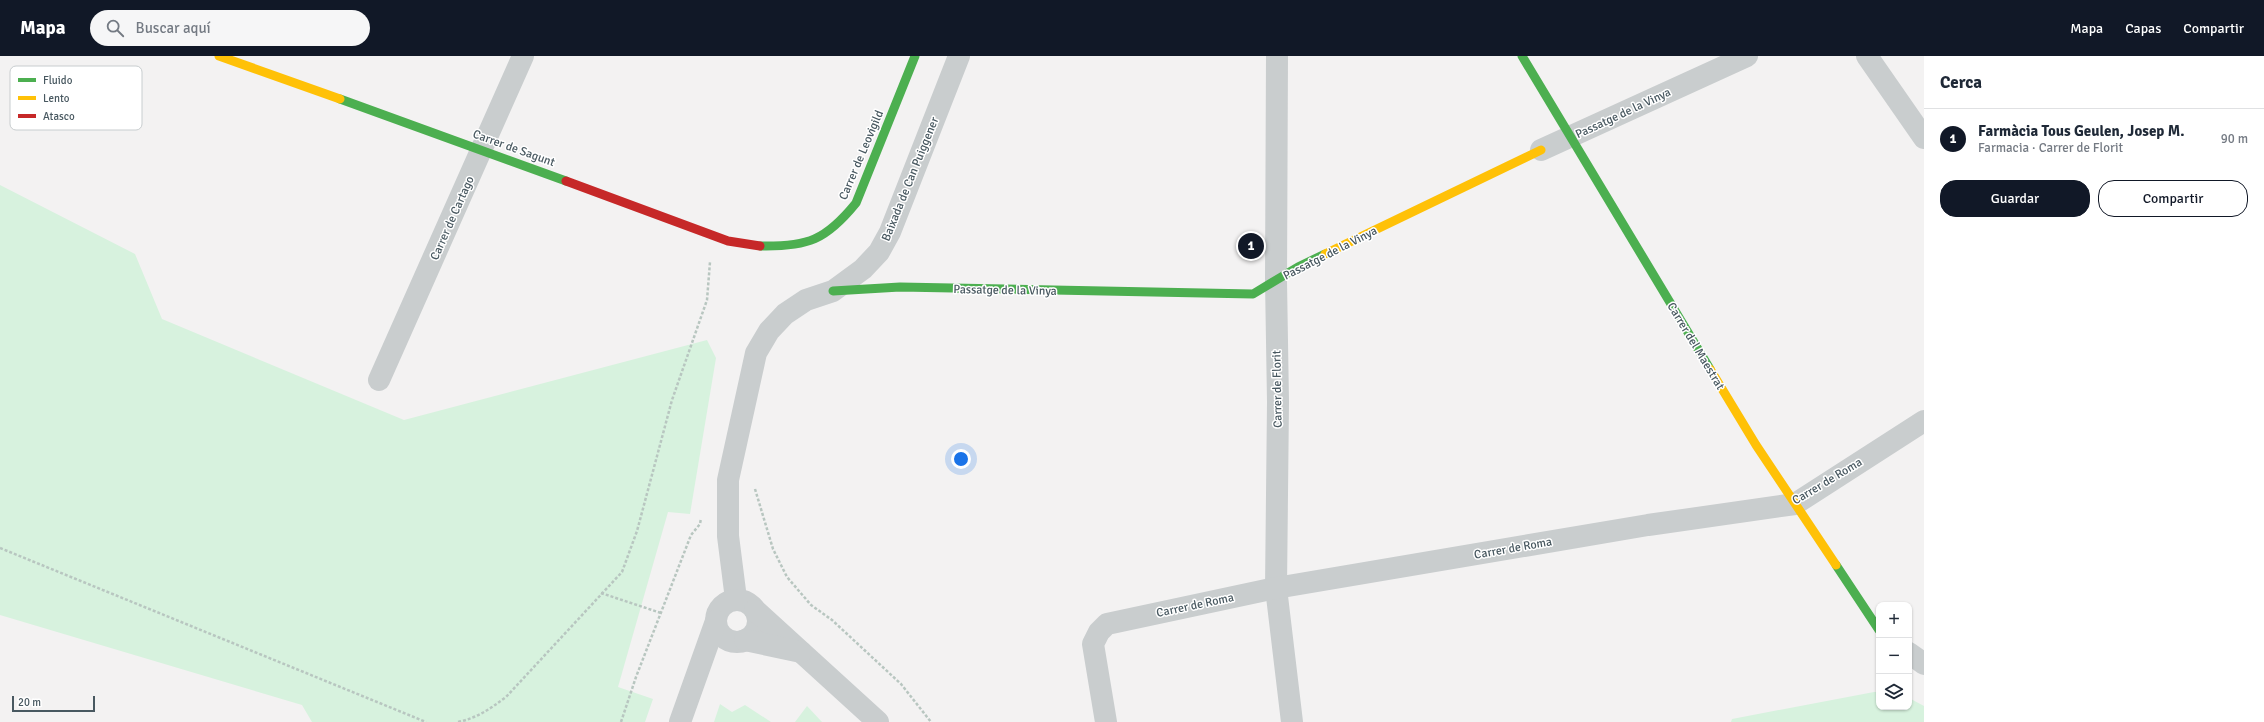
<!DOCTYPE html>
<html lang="es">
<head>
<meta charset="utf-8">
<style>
	:root { --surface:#fff; --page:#f6f6f7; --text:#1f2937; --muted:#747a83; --line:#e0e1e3; --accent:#111827 }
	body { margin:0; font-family:Signika,sans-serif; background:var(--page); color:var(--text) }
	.controls { position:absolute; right:12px; bottom:12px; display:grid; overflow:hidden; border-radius:8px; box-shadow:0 1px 3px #0004 }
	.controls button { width:36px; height:36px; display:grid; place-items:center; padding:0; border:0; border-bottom:1px solid var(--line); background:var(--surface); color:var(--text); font:20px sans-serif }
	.scale { position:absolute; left:12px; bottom:10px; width:83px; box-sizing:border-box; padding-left:4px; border:2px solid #485860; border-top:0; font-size:11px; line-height:14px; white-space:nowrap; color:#485860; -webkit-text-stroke:3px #fff; paint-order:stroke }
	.you { position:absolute; left:961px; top:403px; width:14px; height:14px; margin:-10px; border:3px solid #fff; border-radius:50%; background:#1a73e8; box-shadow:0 0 0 6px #1a73e833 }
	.badge { display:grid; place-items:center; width:26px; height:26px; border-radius:50%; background:var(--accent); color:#fff; font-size:13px; font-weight:700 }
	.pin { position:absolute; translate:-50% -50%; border:2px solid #fff; box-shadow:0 1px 4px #0006 }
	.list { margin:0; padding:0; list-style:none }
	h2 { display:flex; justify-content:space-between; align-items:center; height:52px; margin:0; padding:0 16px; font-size:17px }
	h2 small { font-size:13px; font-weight:400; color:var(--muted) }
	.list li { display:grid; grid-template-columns:26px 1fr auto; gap:12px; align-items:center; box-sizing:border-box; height:60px; padding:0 16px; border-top:1px solid var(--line) }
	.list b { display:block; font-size:15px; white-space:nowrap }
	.list p { margin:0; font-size:13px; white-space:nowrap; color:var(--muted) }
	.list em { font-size:13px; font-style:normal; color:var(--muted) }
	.actions { display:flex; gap:8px; padding:12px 16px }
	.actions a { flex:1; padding:9px 0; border:1px solid var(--accent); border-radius:16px; text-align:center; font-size:14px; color:var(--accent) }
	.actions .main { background:var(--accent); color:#fff }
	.icon { flex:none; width:22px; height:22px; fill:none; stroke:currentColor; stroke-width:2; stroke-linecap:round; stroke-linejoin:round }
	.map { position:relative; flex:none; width:1924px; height:666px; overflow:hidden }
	header { display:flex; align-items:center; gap:24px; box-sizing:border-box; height:56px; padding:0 20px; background:var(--accent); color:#fff }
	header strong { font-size:19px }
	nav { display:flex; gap:22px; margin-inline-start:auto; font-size:14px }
	.search { width:280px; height:36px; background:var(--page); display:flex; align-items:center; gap:10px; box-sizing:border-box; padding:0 14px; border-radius:22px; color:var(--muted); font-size:15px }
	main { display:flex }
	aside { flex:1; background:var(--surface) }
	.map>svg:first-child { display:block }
	.green { fill:#d7f2de }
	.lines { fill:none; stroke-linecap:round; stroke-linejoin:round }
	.path { stroke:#b8c6c0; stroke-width:2.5; stroke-dasharray:3 2; stroke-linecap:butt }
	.street { stroke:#c9cdce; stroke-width:22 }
	.fast { stroke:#4caf50; stroke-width:9 }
	.slow { stroke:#ffc107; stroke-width:9 }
	.jam { stroke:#c62828; stroke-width:9 }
	.labels { text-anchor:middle; stroke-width:3; stroke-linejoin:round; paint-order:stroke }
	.street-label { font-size:12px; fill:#485860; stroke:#fff }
	.key { fill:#fff; stroke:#c8cdcf; stroke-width:1 }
	.key-label { font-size:11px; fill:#485860 }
</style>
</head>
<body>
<header>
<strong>Mapa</strong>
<div class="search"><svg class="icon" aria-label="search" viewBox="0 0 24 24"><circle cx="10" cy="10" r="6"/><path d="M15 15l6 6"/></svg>Buscar aquí</div>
<nav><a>Mapa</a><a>Capas</a><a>Compartir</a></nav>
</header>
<main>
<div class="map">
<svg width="1924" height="666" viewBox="0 0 1924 666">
	<rect width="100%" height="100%" fill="#f3f2f2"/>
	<g class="green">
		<polygon points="0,129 135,198 162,263 404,364 707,284 716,302 690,458 668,456 618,631 653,643 645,666 312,666 302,649 0,559"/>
		<polygon points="1874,636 1879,636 1879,651 1909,651 1909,642 1924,650 1924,666 1731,666 1732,663"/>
		<polygon points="720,648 732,656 745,649 771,666 714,666"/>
		<polygon points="807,650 822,666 795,666"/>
	</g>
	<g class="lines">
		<g class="path">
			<polyline points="755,433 773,493 787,521 811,549 832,564 901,628 931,666"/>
			<polyline points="0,492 426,666"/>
			<polyline points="601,537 661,557"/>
			<path d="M 458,666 C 477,662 490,653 506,641 L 622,516 L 637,475 L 672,344 L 707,244 L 710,206"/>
			<polyline points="621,666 636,621 691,479 700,468 701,462"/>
		</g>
		<g class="street">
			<polyline points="1277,0 1276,225 1278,346 1276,532 1292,666"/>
			<polyline points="1867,0 1924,82"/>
			<polyline points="1541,94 1747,0"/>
			<polyline points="379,324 523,0"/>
			<polyline points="736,543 728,480 728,424 756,297 769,275 785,258 806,244 833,235 863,213 879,196 890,176 959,0"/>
			<circle cx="737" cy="565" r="21"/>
			<polyline points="755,554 878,666"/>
			<polyline points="745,584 801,596"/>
			<polyline points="1909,597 1924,608"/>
			<polyline points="680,666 716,565"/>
			<polyline points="1106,666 1093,588 1099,576 1107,568 1276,532 1648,469 1795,448 1924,365"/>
		</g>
		<g class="fast">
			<polyline points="1522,0 1710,313"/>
			<polyline points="340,43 566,125"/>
			<path d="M 760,190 C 808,191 826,184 856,147 L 915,0"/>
			<polyline points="833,235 900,231 1253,238 1298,211 1325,198"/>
			<polyline points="1836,509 1879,574"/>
		</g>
		<g class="slow">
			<polyline points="219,0 340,43"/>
			<polyline points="1325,198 1541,94"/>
			<polyline points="1710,313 1756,389 1836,509"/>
		</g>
		<polyline class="jam" points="566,125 728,185 760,190"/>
	</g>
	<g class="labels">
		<g class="street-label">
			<text transform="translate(1623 57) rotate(-25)" y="4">Passatge de la Vinya</text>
			<text transform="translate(514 92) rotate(20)" y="4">Carrer de Sagunt</text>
			<text transform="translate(861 99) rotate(-67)" y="4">Carrer de Leovigild</text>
			<text transform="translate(910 123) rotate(-68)" y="4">Baixada de Can Puiggener</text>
			<text transform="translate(452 162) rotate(-66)" y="4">Carrer de Cartago</text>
			<text transform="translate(1330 197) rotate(-27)" y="4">Passatge de la Vinya</text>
			<text transform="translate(1005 234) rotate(1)" y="4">Passatge de la Vinya</text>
			<text transform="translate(1696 290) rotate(59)" y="4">Carrer del Maestrat</text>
			<text transform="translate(1277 333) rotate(-91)" y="4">Carrer de Florit</text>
			<text transform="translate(1827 425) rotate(-31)" y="4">Carrer de Roma</text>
			<text transform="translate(1513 492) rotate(-10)" y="4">Carrer de Roma</text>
			<text transform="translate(1195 549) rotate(-12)" y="4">Carrer de Roma</text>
		</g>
	</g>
	<rect x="10" y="10" width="132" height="64" rx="6" class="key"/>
	<rect x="18" y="22" width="18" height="4" fill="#4caf50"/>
	<rect x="18" y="40" width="18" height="4" fill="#ffc107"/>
	<rect x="18" y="58" width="18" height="4" fill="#c62828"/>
	<g class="key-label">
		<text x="43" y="28">Fluido</text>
		<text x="43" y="46">Lento</text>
		<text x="43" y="64">Atasco</text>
	</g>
</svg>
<div class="controls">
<button>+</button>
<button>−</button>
<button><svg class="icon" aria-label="layers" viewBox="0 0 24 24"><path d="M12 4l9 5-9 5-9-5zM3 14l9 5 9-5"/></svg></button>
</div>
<div class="scale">20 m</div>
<div class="you"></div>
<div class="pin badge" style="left:1251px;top:190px">1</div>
</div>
<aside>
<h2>Cerca<small></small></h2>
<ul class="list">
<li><span class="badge">1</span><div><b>Farmàcia Tous Geulen, Josep M.</b><p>Farmacia · Carrer de Florit</p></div><em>90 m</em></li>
</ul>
<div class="actions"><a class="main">Guardar</a><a>Compartir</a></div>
</aside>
</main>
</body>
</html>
